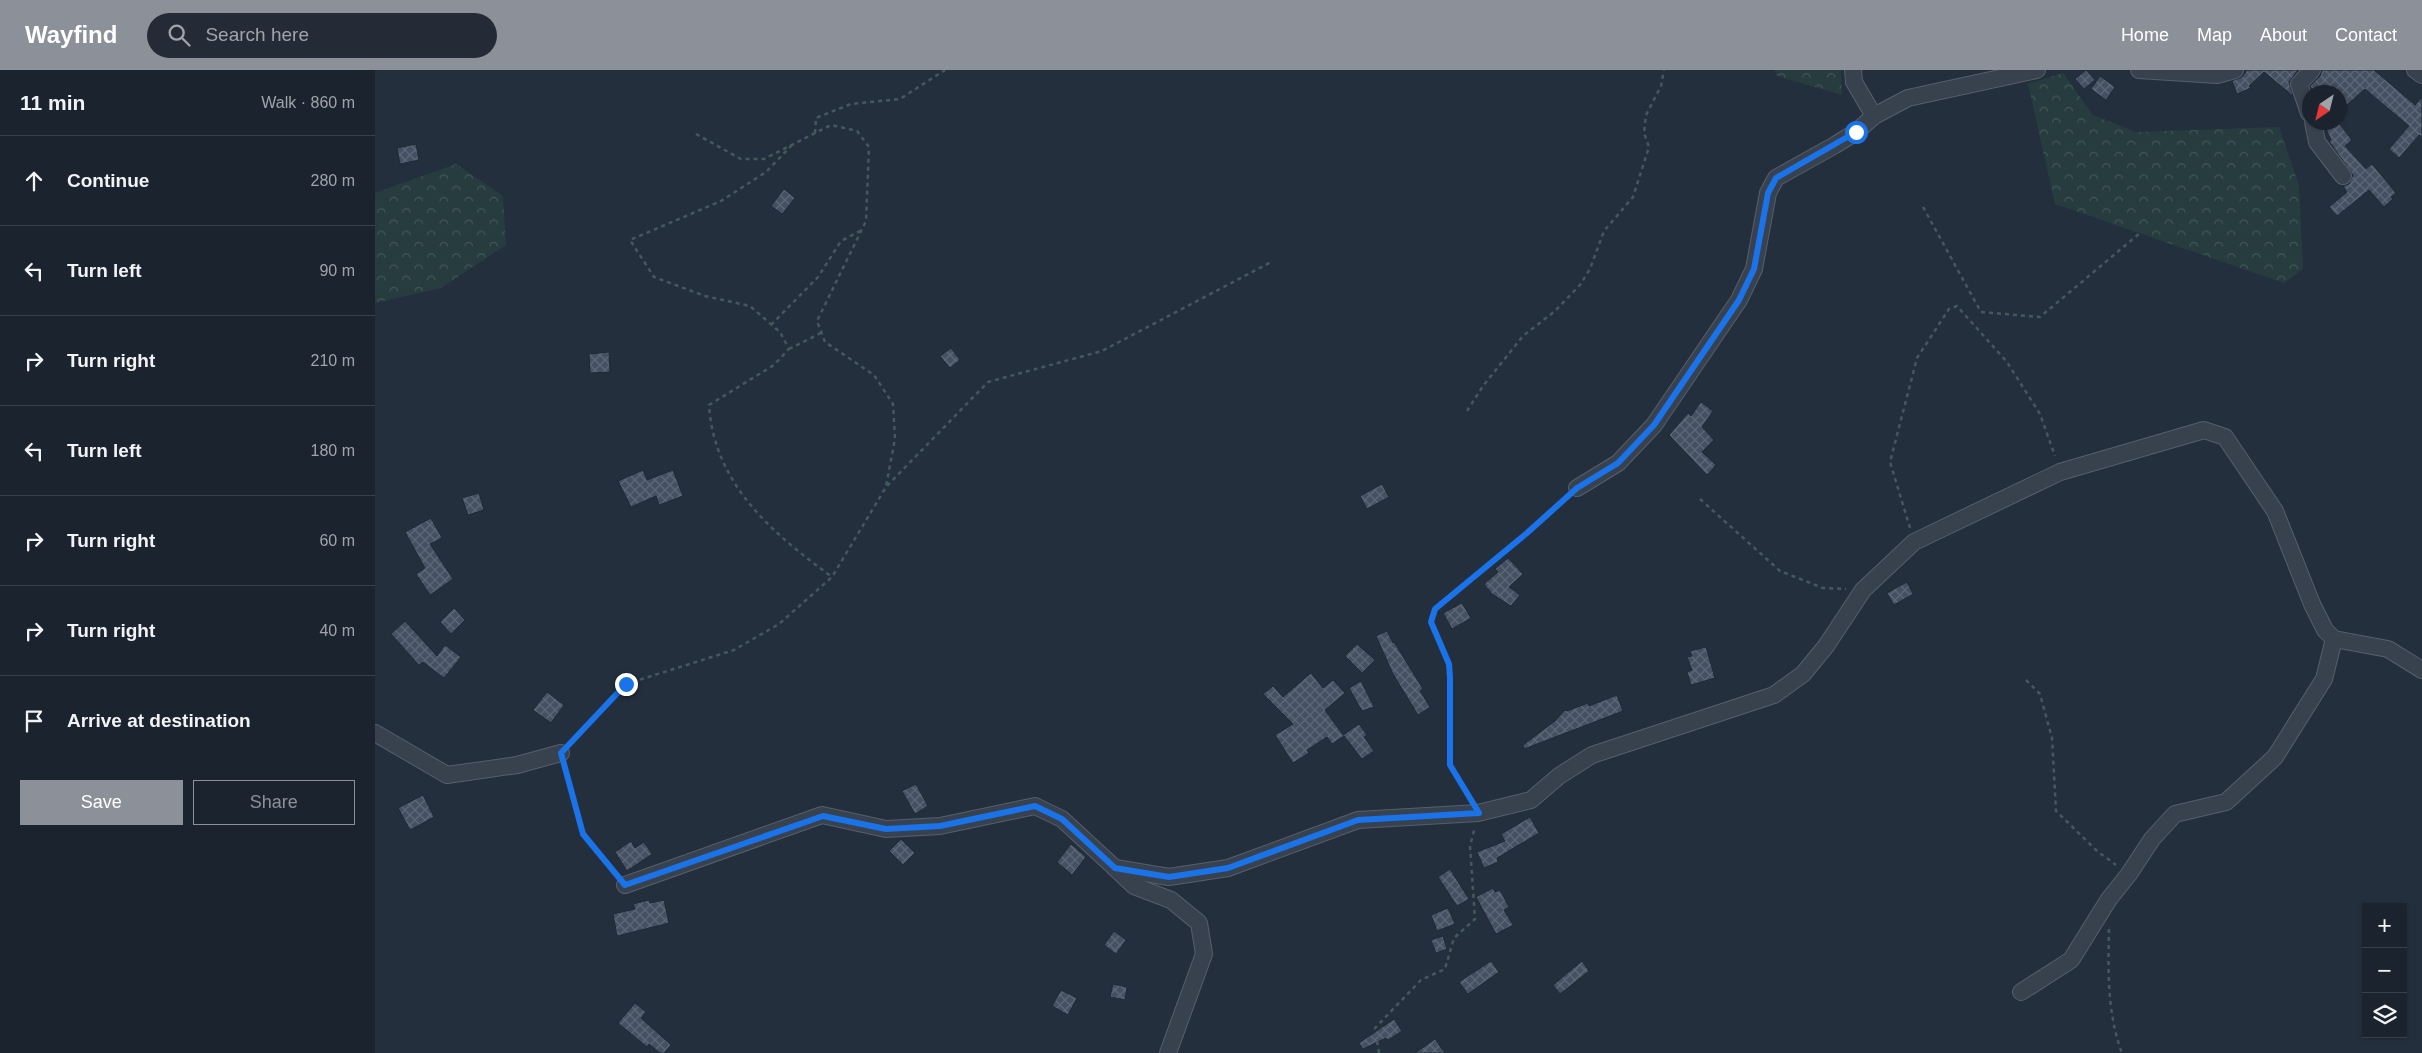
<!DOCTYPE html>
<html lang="en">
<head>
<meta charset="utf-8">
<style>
	:root { --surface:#1b232e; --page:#242b36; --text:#f1f3f6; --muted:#a0a4aa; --line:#39404a; --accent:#8c9099 }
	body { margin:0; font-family:Arial,sans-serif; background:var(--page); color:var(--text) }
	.controls { position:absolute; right:15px; bottom:15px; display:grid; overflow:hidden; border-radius:0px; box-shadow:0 1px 4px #0004 }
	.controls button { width:45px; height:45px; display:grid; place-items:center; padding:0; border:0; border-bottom:1px solid var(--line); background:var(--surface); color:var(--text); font:25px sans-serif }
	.compass { position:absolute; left:1927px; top:15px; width:45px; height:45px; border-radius:50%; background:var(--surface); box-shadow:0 1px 4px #0004; rotate:215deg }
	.stop { position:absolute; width:15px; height:15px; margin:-11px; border:4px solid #1a73e8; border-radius:50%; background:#fff }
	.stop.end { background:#1a73e8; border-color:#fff; box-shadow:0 1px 5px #0008 }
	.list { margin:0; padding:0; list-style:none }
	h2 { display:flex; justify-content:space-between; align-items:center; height:65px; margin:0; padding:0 20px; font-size:21px }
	h2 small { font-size:16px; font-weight:400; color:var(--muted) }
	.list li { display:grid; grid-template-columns:32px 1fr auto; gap:15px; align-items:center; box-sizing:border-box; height:90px; padding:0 20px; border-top:1px solid var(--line) }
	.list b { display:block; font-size:19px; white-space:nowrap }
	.list em { font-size:16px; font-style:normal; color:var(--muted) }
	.actions { display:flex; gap:10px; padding:15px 20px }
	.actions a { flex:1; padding:11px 0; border:1px solid var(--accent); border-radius:0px; text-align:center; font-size:18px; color:var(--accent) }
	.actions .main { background:var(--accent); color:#fff }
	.icon { flex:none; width:28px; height:28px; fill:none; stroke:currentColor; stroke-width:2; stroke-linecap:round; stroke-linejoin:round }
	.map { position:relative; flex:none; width:2047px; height:983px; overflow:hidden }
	header { display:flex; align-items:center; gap:30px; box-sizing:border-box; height:70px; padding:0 25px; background:var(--accent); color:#fff }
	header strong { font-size:24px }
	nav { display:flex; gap:28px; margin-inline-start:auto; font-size:18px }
	.search { width:350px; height:45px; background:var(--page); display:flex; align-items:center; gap:12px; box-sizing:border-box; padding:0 18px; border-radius:28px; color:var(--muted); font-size:19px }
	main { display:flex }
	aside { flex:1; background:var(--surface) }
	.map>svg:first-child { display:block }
	.forest { fill:url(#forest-crowns) }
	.building { fill:url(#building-cross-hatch); stroke:#1f2835 }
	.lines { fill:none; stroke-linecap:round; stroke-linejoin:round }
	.street-casing { stroke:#565f6c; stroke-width:18 }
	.path { stroke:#44595c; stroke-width:2.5; stroke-dasharray:4 4; stroke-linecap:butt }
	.street { stroke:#38414e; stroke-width:16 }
	.route { stroke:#1a73e8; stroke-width:6 }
</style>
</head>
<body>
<header>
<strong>Wayfind</strong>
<div class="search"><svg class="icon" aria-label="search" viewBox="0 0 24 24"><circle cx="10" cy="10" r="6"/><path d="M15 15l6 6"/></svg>Search here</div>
<nav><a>Home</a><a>Map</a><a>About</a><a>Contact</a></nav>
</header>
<main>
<aside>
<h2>11 min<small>Walk · 860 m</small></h2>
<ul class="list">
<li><svg class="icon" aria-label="ahead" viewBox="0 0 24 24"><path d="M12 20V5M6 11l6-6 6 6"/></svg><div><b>Continue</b></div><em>280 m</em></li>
<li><svg class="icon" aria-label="left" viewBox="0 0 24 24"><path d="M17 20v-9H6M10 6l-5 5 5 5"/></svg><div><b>Turn left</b></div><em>90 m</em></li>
<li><svg class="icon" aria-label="right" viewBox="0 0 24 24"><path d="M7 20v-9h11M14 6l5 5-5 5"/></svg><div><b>Turn right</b></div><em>210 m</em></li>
<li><svg class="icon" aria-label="left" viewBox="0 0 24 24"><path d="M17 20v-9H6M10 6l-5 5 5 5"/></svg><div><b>Turn left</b></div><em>180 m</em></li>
<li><svg class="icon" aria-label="right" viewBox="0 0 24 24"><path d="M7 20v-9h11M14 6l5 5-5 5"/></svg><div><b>Turn right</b></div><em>60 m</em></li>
<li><svg class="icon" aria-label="right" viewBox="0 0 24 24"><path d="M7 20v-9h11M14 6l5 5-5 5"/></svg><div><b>Turn right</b></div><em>40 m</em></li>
<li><svg class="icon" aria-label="arrive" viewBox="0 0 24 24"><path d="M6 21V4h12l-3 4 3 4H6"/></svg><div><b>Arrive at destination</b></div></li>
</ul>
<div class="actions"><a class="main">Save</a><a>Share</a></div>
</aside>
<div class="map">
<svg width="2047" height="983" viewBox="0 0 2047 983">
	<defs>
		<pattern id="forest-crowns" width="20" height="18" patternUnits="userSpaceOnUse" patternTransform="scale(1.25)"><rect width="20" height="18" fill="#263c3f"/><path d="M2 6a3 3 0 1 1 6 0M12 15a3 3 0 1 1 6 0" fill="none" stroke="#435659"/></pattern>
		<pattern id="building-cross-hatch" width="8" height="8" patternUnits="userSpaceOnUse" patternTransform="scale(1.25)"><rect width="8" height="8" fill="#455162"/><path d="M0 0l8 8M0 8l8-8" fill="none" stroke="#5d6877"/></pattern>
	</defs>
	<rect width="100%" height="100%" fill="#242f3e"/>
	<g class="forest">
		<polygon points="1399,0 1466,0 1467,25 1402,6"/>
		<polygon points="1688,3 1718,45 1761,62 1904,57 1924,116 1928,199 1909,213 1680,134 1653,14"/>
		<polygon points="81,94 128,126 131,175 66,218 0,233 0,123"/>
	</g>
	<g class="building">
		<polygon points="1711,0 1720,10 1709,19 1700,9"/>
		<polygon points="1872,0 1923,0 1914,12 1918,26 1889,2 1874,16 1876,18 1862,24 1857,11 1867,7"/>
		<polygon points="1947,0 1999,0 2040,35 2047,27 2047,67 2044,65 2024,88 2014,79 2034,56 1990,19 1964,42 1964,22 1938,22 1935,16 1945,6"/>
		<polygon points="1725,6 1740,17 1731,30 1716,19"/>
		<polygon points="1948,52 1963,52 1977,70 1970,76 1991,99 1997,94 2021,123 2016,127 2018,129 2009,137 1994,120 1962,146 1954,137 1972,122 1968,116 1974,114 1978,105 1954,71 1956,70"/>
		<polygon points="41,74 44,90 25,94 22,78"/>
		<polygon points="409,119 420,128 407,144 396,136"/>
		<polygon points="576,278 585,290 575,298 565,286"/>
		<polygon points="234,282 235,302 215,303 214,284"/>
		<polygon points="1326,332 1338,341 1327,357 1339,370 1327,382 1341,395 1332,405 1294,365 1313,343 1316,346"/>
		<polygon points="268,400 272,410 298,400 308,426 284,435 281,426 256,437 243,411"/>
		<polygon points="1007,414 1014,427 992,439 985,426"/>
		<polygon points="104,423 109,440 93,445 87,428"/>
		<polygon points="56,448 67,468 55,474 78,509 55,525 41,504 50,498 30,462"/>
		<polygon points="1133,488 1148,504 1134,517 1145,525 1136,536 1117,524 1109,514 1123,502 1120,499"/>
		<polygon points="1532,512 1538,524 1519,535 1512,523"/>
		<polygon points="1087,533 1096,548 1077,559 1068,543"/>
		<polygon points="79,538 90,550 76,564 65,552"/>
		<polygon points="30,551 62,586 70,575 86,587 69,608 48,592 44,595 16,564"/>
		<polygon points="1012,561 1018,573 1019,572 1048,619 1045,621 1055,637 1043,645 1018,604 1001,566"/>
		<polygon points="982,574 1000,590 987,603 970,586"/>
		<polygon points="1331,577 1340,608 1316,615 1312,602 1317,600 1312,587 1317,586 1315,581"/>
		<polygon points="936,603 948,618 958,610 970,623 950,640 968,665 984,654 992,665 989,667 999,681 987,689 969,666 957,674 952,667 932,680 934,683 918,693 900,665 918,654 888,624 898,616 908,627"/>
		<polygon points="986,611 999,637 987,641 974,618"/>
		<polygon points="172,622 189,635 176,653 158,640"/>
		<polygon points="1242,625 1248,641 1149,679 1148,675 1180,651 1190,640 1192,641 1213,633 1214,636"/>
		<polygon points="541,714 553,736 540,744 527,721"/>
		<polygon points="48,725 59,747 35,760 23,738"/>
		<polygon points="1155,747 1164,763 1122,788 1123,792 1109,798 1102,782 1130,771 1126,764"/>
		<polygon points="526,769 540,783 528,795 514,781"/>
		<polygon points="256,771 260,778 269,772 277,784 252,801 240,782"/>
		<polygon points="696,774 711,787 697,805 682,792"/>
		<polygon points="1075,799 1094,829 1082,836 1063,807"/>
		<polygon points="1118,818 1120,822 1125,820 1134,837 1129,840 1138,855 1121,864 1101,827"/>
		<polygon points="274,830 275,833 289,830 294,853 242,866 238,844 260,839 258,834"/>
		<polygon points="1073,838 1080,854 1062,861 1056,845"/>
		<polygon points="739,861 751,870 741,884 729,875"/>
		<polygon points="1068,866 1072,879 1061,883 1056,870"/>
		<polygon points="1116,891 1124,902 1093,924 1084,912"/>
		<polygon points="1207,891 1214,901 1185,924 1178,915"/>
		<polygon points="738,914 752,917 750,930 735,927"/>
		<polygon points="686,920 702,928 693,945 677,936"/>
		<polygon points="260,933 271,942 266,948 296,975 289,983 285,983 274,974 272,977 243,953"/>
		<polygon points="1019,949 1027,961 1013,970 1011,968 988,979 984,973"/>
		<polygon points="1060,969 1070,983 1040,983"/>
	</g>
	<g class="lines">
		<g class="street-casing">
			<g id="street">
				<polyline points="1478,0 1479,12 1499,46"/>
				<polyline points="1764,0 1842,5 1860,0"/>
				<polyline points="2040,0 2047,5"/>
				<polyline points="1934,43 1924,14 1937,0"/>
				<polyline points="1938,52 1942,72 1968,106"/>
				<polyline points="1202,418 1243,393 1279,355 1364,230 1379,199 1393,123 1401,108 1460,75 1481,62 1499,46 1533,28 1662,0"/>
				<polyline points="0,663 72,705 142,695 186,683"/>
				<polyline points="740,798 759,816 796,830 824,853 829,884 793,983"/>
				<polyline points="250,815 447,745 511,759 565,756 660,736 687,749 740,798 794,807 853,798 983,750 1103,743 1156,730 1184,706 1217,685 1399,625 1428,604 1451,576 1488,520 1539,472 1685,402 1829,360 1850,367 1900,441 1937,534 1950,560 1959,569 2013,579 2047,600"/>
				<polyline points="1646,922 1696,890 1734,829 1754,804 1777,769 1800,744 1851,732 1900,687 1949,609 1959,569"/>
			</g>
		</g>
		<g class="path">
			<polyline points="440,63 441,48 476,34 525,29 570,0"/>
			<polyline points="321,64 366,89 389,89 456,55 482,61 494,77 491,151 442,251 450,272 499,305 518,334 520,369 511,416"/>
			<path d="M 417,75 L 391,102 L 346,131 L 255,170 L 279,207 L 330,226 L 375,236 L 405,262 L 414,279 L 399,295 L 334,335 C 339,414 397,463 457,507"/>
			<polyline points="1548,137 1606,242 1665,247 1765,163"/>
			<polyline points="396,255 443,207 466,171 487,160"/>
			<polyline points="414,279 446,263"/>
			<polyline points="1092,341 1108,316 1148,266 1180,241 1205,215 1215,199 1229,161 1258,127 1274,77 1269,63 1271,45 1286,16 1289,0"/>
			<polyline points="1325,429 1405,501 1448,518 1471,519"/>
			<polyline points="1535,458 1515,392 1542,288 1574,239 1582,236 1632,292 1665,344 1680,386"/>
			<polyline points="1651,610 1665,624 1677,668 1681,741 1722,781 1741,795"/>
			<polyline points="195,673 251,614 359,580 404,554 457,507 511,417 613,312 727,281 898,191"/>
			<polyline points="190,697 208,764 241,805"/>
			<polyline points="1094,727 1075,695 1073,594 1055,552 1060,539 1152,463 1190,428"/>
			<path d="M 1734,859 C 1733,901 1732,943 1747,983"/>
			<polyline points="1004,983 1000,958 1046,910 1070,899 1079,868 1100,849 1095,776 1100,757"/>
		</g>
		<use href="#street" class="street"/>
	</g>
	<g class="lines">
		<polyline class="route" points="251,614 186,683 208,764 250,815 448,746 511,759 565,756 660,736 687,749 740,798 794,807 853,798 983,750 1104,743 1075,695 1075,607 1074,594 1056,552 1060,539 1152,463 1202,418 1243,393 1279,355 1364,230 1379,199 1393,123 1401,108 1481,62"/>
	</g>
</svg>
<div class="controls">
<button>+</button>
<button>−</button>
<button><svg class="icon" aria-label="layers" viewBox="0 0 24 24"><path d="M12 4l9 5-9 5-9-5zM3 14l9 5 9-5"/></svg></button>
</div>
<svg class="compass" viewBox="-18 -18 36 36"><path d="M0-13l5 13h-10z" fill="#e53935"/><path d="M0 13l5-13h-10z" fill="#a0a4aa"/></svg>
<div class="stop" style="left:1481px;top:62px"></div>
<div class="stop end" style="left:251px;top:614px"></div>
</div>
</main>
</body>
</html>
